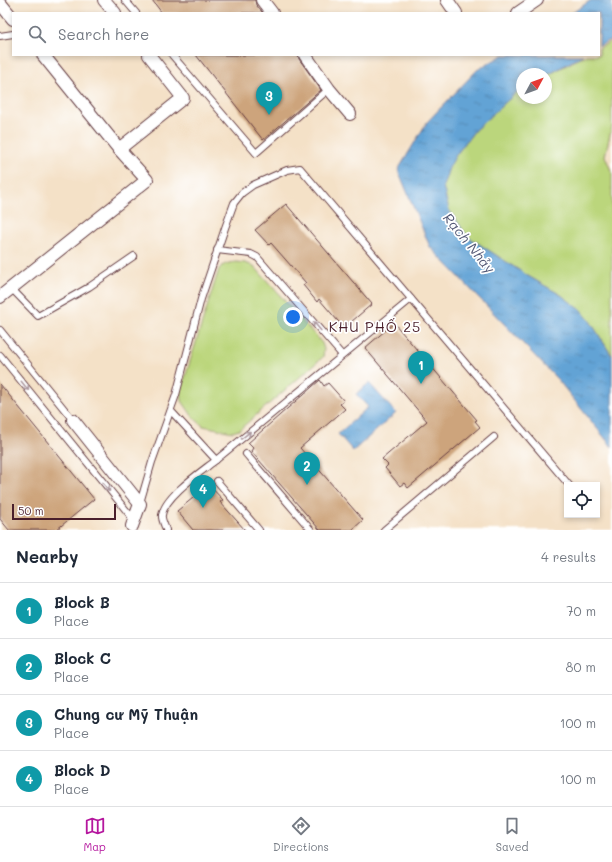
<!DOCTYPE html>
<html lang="en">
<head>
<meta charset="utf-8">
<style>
	:root { --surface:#fff; --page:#f2f2f3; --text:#1f2937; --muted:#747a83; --line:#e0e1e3; --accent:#b5179e }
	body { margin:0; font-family:Mali,sans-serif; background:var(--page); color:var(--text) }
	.controls { position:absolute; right:12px; bottom:12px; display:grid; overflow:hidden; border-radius:0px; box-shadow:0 2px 6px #0003 }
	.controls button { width:36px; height:36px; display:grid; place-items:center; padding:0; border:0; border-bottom:1px solid var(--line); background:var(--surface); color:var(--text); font:20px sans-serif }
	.compass { position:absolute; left:516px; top:68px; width:36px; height:36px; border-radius:50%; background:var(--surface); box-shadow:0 2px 6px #0003; rotate:49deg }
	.scale { position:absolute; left:12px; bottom:10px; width:104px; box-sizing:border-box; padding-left:4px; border:2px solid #4a1f2b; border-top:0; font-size:11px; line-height:14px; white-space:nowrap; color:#4a1f2b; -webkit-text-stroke:3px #fff; paint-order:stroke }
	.you { position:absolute; left:293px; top:317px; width:14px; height:14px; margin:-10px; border:3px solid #fff; border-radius:50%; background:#1a73e8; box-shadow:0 0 0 6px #1a73e833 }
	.badge { display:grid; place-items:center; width:26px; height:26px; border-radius:50%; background:var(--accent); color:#fff; font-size:13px; font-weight:700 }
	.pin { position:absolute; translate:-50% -33px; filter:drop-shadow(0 1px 2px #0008) }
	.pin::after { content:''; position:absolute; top:21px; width:14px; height:12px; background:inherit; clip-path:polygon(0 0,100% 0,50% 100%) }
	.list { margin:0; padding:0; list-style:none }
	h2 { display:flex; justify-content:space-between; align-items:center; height:52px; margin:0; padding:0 16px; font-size:17px }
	h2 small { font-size:13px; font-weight:400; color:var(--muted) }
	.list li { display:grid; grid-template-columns:26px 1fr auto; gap:12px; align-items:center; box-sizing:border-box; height:56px; padding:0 16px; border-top:1px solid var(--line) }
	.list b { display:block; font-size:15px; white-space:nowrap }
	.list p { margin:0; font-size:13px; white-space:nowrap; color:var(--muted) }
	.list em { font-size:13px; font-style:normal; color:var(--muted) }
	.icon { flex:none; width:22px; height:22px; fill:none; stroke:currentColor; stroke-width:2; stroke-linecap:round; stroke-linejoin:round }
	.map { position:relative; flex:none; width:612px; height:530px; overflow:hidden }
	.search { position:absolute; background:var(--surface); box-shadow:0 2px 6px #0003; left:12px; right:12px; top:12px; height:44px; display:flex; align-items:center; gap:10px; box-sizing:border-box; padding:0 14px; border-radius:0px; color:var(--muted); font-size:15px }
	.sheet { height:276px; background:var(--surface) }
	nav { display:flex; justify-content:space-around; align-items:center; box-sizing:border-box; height:56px; border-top:1px solid var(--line); background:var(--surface); font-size:11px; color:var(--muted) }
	nav a { display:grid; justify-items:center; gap:2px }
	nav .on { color:var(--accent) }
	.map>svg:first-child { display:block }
	.park { fill:#bbd67c; stroke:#827a54 }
	.water { fill:url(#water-ripples); stroke:#566180 }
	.building { fill:#cda47c }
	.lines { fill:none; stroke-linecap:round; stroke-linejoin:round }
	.service-casing { stroke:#643c42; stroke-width:8 }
	.minor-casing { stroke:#643c42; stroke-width:14 }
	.service { stroke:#fff; stroke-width:6 }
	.minor { stroke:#fff; stroke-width:12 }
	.oneway { stroke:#ae9aa0 }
	.labels { text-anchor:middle; stroke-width:3.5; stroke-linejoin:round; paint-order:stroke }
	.water-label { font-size:14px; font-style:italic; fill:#555a77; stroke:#fff }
	.neighbourhood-label { font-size:14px; letter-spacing:1px; fill:#4a1f2b; stroke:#fff }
</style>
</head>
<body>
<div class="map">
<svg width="612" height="530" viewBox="0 0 612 530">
	<defs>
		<pattern id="water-ripples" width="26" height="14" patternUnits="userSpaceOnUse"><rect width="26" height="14" fill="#62a3d5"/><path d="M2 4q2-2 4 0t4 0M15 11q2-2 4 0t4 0" fill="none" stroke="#5384ad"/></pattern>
	</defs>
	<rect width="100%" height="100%" fill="#fff"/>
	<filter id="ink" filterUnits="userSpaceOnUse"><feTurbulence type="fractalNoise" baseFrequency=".025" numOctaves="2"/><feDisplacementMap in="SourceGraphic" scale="8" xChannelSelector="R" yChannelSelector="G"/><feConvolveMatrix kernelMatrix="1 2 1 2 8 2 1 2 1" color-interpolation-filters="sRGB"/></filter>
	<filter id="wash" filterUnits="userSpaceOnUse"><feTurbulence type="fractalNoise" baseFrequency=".012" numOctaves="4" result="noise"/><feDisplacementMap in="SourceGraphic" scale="16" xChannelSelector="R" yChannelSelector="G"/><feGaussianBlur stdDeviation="0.9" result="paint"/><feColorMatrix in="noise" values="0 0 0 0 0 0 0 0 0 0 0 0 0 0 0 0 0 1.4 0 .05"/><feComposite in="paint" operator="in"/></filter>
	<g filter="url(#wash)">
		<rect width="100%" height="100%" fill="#f4e1c7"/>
		<g class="park">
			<polygon points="612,41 612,126 605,156 612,173 612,356 590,321 581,310 561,295 528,276 467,236 449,210 443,186 449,167 456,155 475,130 517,92 522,89 522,98 546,98 546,76 586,55 599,55 599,48"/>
			<path d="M 236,262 L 245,263 L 254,266 L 322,343 L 324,349 L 323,357 L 239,430 L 233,432 L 203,426 L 193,417 L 182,401 L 181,390 L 219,269 C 224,263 229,263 236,262 Z"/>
		</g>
		<g class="water">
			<polygon points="591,0 612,0 612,39 599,46 599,13 572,13"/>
			<polygon points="503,55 583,55 546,76 546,74 522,74 522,89 517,92 475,130 456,155 449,168 443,186 449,210 467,236 528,276 561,295 581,310 590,321 612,356 612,447 558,380 430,247 398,170 427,122 477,70"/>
			<polygon points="369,383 396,413 353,451 338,434 368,407 356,394"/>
		</g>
		<g id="blocks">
			<g class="building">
				<polygon points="152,0 255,0 256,5 263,13 162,13"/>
				<polygon points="196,55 298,55 299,59 321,90 263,140"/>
				<polygon points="286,204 372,304 344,328 319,299 317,302 303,285 306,283 271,243 269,245 255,230"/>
				<polygon points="394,323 477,420 475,421 480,427 408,488 404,483 400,486 385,468 388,465 382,459 427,421 365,348"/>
				<polygon points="320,380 324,386 328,383 344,401 340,404 345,409 300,448 363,520 352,530 320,530 251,451 253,448 248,443"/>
				<polygon points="0,384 94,499 56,530 9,530 0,519"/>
				<polygon points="209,485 223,500 220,502 245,530 193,530 177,511"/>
			</g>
		</g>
	</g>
	<g filter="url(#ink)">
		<use href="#blocks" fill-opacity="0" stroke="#643c42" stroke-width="1"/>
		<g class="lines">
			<g class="service-casing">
				<g id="service">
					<polyline points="125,0 136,13"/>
					<polyline points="0,36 13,34"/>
					<polyline points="172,55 256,153 329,89"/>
					<polyline points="217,250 251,254 257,257 342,355"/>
					<polyline points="11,288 38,316 89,287 134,256"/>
					<polyline points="0,330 73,420"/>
					<polyline points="0,355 134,520"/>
					<polyline points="171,411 216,460"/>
					<polyline points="246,454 311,530"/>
					<polyline points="217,481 259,530"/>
					<polyline points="140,503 152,462 176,395 201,299 225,228 234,203 242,193 253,185 287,170 300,168 569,485"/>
					<path d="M 166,530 C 165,526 161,519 162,515 C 165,496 201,472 216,460 L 411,299"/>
					<polyline points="384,530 494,437"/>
				</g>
			</g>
			<g class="minor-casing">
				<g id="minor">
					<polyline points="104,0 115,13"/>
					<polyline points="262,0 272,13"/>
					<polyline points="447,0 456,13"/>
					<polyline points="0,3 13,19"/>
					<polyline points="518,13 537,0"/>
					<polyline points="305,55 329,89 350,114"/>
					<polyline points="119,149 183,98 149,55"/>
					<polyline points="0,297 147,180 119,149 43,55"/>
					<polyline points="73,420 140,504 132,526"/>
				</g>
			</g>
			<use href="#service" class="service"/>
			<use href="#minor" class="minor"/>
		</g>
		<defs><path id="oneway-shaft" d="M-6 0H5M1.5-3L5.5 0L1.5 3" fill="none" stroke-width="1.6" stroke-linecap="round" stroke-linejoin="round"/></defs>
		<g class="oneway">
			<use href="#oneway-shaft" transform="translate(317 326) rotate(-130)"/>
			<use href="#oneway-shaft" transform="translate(25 386) rotate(51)"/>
			<use href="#oneway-shaft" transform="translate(246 435) rotate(-40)"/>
			<use href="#oneway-shaft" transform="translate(106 487) rotate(51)"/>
		</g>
	</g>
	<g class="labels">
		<g class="water-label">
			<text transform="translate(469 243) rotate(51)" y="5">Rạch Nhảy</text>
		</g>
		<g class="neighbourhood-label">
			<text x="375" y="332">KHU PHỐ 25</text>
		</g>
	</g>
</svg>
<div class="controls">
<button><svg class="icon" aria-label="locate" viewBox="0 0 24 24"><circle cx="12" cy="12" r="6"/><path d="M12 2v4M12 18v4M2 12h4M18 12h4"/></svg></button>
</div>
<svg class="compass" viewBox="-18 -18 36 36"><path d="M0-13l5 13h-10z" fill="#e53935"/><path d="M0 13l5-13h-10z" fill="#747a83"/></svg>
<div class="scale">50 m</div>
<div class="you"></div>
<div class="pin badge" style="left:421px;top:384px;background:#0f9aa8">1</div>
<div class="pin badge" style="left:307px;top:485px;background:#0f9aa8">2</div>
<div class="pin badge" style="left:269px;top:115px;background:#0f9aa8">3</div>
<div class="pin badge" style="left:203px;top:508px;background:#0f9aa8">4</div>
<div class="search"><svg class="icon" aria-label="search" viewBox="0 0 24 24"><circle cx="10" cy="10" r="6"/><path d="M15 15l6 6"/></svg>Search here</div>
</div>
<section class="sheet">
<h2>Nearby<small>4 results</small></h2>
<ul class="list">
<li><span class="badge" style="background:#0f9aa8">1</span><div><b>Block B</b><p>Place</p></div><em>70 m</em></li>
<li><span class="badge" style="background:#0f9aa8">2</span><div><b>Block C</b><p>Place</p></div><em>80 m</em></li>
<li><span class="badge" style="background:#0f9aa8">3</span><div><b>Chung cư Mỹ Thuận</b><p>Place</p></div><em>100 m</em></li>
<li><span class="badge" style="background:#0f9aa8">4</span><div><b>Block D</b><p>Place</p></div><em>100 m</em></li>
</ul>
</section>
<nav>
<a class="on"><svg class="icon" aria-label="map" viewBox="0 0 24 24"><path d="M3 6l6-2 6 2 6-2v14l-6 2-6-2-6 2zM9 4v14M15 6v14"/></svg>Map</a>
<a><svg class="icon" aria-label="directions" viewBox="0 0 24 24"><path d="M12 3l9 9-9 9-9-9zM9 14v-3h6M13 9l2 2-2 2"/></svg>Directions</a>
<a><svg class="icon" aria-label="saved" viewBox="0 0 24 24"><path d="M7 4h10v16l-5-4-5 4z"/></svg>Saved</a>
</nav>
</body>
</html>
